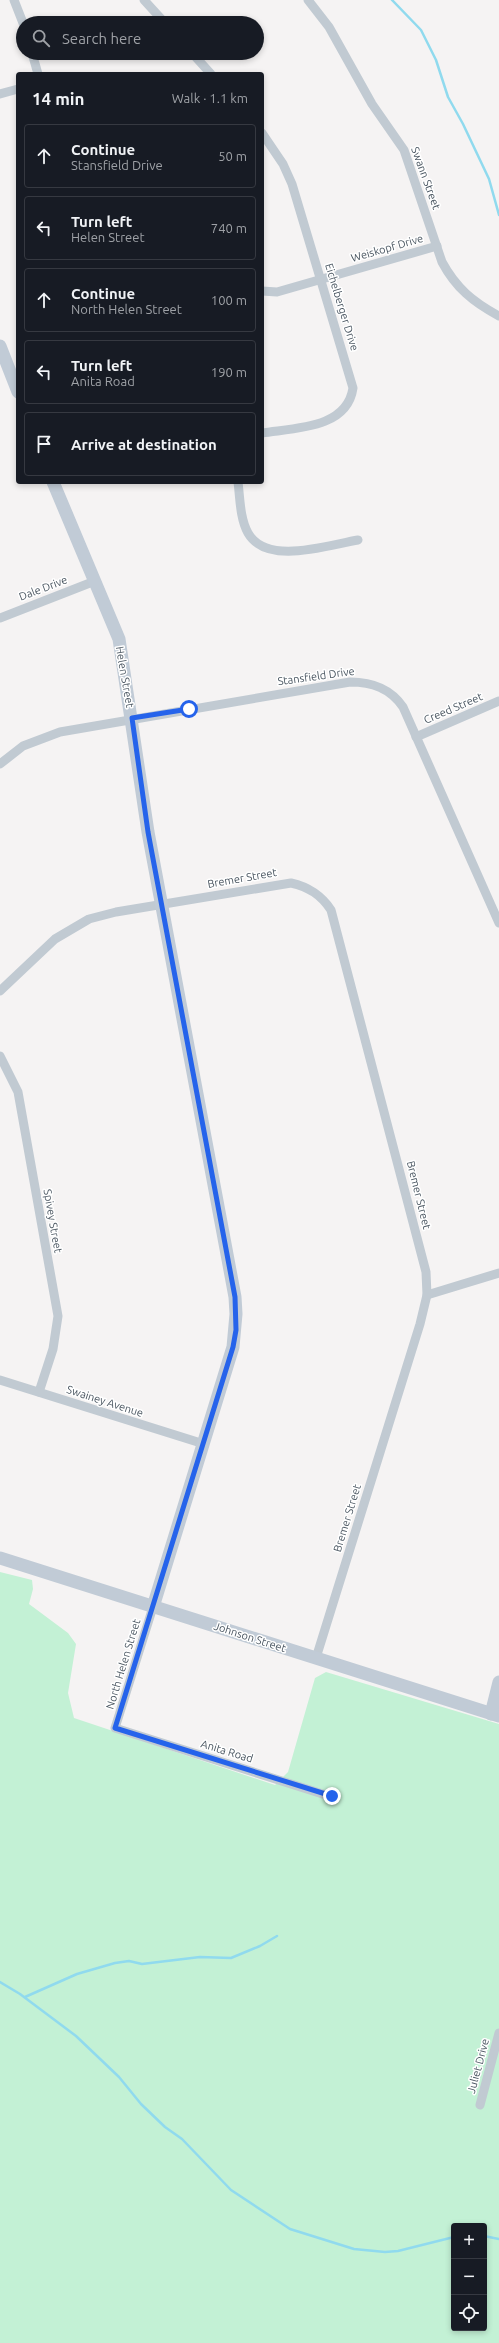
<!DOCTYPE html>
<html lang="en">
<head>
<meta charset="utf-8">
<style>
	:root { --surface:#171b24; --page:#20242c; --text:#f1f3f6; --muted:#9ea1a6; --line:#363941 }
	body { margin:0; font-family:Ubuntu,sans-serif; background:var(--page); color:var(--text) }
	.controls { position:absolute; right:12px; bottom:12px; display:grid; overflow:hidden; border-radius:4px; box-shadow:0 2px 6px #0003 }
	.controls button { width:36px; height:36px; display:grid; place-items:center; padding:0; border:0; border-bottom:1px solid var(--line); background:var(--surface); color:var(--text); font:20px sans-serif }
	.stop { position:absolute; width:12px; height:12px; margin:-9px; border:3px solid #2563eb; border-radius:50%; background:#fff }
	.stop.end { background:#2563eb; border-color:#fff; box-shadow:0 1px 4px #0008 }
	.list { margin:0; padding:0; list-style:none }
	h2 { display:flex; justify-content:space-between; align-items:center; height:52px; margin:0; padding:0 16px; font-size:17px }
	h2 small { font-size:13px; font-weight:400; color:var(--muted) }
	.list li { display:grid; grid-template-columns:26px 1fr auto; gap:12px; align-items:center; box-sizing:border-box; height:64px; margin:0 8px 8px; padding:0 8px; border:1px solid var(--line); border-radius:4px }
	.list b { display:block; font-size:15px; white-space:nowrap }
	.list p { margin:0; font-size:13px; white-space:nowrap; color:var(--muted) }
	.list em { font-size:13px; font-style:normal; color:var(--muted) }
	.icon { flex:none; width:22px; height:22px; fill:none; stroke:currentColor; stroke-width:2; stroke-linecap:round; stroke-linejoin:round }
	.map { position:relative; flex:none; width:499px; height:2343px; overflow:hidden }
	.search { position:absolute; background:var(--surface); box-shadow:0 2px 6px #0003; left:16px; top:16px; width:248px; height:44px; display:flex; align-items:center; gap:10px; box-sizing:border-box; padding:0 14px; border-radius:22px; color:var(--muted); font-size:15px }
	.panel { position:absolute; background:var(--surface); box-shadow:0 2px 6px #0003; left:16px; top:72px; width:248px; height:412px; border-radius:4px }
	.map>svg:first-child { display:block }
	.green { fill:#c3f1d5; fill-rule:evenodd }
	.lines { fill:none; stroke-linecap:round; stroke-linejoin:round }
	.stream { stroke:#90daee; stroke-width:2.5 }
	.street { stroke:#c1cad2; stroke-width:9 }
	.secondary { stroke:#c1cbd6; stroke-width:13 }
	.route { stroke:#2563eb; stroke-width:5 }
	.labels { text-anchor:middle; stroke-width:3; stroke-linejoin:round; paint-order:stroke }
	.street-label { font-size:11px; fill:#4a5661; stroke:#fff }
</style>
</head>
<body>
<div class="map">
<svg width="499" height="2343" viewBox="0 0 499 2343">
	<rect width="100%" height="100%" fill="#f5f3f3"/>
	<path class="green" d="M 0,1572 L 32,1580 L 33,1589 L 29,1604 L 68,1633 L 76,1644 L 68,1693 L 74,1718 L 275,1785 L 288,1772 L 315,1678 L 326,1672 L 499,1724 L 499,2343 L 0,2343 ZM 454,2226 L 484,2226 L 484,2328 L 454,2328 Z"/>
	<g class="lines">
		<g class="stream">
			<polyline points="392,0 421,30 436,60 448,97 463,124 489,179 499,215"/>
			<polyline points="0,1982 20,1994 76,2036 119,2077 141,2104 165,2127 182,2139 231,2190 290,2229 354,2249 385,2252 398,2251 454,2237"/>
			<polyline points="25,1997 77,1974 115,1963 129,1961 142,1964 200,1957 231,1958 260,1946 277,1936"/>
			<polyline points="484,2236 499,2239"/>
		</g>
		<g class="street">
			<polyline points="14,0 23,23"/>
			<polyline points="144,0 165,23"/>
			<path d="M 308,0 L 329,27 L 372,104 L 404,150 L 442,262 C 456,288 473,302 499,316"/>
			<polyline points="32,53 38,74"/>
			<polyline points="192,53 211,74"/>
			<polyline points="0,94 18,89"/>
			<path d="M 262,133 L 283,164 L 292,184 L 353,388 C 347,429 294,428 262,433"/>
			<polyline points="262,291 277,292 437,246"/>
			<path d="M 238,482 C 240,498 240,519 248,533 C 267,566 328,545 358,540"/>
			<polyline points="0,618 95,581"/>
			<polyline points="416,737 499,701"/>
			<path d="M 0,764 L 23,746 L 60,732 L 350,682 C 372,682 390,688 403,707 L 499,923"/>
			<path d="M 0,991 L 55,939 L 89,919 L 116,912 L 291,883 C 309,887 321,895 331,910 L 426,1272 L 427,1295 L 420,1324 L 316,1658"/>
			<polyline points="0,1056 18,1092 58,1316 53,1349 39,1392"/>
			<polyline points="427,1295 499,1273"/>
			<polyline points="0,1380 204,1444"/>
			<polyline points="153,1607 115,1728 332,1797"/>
			<polyline points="480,2105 499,2033"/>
		</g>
		<g class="secondary">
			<polyline points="0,346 18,392"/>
			<polyline points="53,482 119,639 148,832 235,1297 236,1314 233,1347 153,1607"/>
			<polyline points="0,1558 499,1716"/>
			<polyline points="491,1714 499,1682"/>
		</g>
	</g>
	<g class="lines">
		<polyline class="route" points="189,709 132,718 148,832 235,1297 236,1330 233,1347 115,1728 332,1796"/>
	</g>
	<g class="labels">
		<g class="street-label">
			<text transform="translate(426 178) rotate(70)" y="4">Swann Street</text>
			<text transform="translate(387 248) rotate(-16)" y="4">Weiskopf Drive</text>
			<text transform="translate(342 307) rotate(73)" y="4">Eichelberger Drive</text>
			<text transform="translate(43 588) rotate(-21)" y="4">Dale Drive</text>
			<text transform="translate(316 676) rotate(-8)" y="4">Stansfield Drive</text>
			<text transform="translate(125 677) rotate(80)" y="4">Helen Street</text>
			<text transform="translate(453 708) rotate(-23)" y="4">Creed Street</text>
			<text transform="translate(242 878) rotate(-10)" y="4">Bremer Street</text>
			<text transform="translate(419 1195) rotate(76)" y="4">Bremer Street</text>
			<text transform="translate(53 1221) rotate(80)" y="4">Spivey Street</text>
			<text transform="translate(105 1401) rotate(18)" y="4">Swainey Avenue</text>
			<text transform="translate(347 1518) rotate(-73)" y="4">Bremer Street</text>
			<text transform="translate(250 1637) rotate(18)" y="4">Johnson Street</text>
			<text transform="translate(123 1664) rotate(-73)" y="4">North Helen Street</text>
			<text transform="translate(227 1751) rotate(17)" y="4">Anita Road</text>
			<text transform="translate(478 2066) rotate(-75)" y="4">Juliet Drive</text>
		</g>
	</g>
</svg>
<div class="controls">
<button>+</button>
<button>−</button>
<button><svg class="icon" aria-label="locate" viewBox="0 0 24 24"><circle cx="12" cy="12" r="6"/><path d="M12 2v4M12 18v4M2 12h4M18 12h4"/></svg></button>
</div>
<div class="stop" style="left:189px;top:709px"></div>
<div class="stop end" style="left:332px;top:1796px"></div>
<div class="search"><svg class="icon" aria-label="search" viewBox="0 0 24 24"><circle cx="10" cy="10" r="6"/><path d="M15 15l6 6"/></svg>Search here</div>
<section class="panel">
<h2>14 min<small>Walk · 1.1 km</small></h2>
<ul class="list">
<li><svg class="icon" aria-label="ahead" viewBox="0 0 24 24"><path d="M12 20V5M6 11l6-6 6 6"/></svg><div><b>Continue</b><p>Stansfield Drive</p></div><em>50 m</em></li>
<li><svg class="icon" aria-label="left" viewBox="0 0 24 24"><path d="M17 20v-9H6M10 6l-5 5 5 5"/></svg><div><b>Turn left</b><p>Helen Street</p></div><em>740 m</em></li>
<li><svg class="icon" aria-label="ahead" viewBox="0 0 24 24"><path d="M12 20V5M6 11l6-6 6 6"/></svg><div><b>Continue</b><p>North Helen Street</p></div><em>100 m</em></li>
<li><svg class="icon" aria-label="left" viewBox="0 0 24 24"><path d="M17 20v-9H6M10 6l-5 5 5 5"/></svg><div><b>Turn left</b><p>Anita Road</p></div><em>190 m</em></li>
<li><svg class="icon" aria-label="arrive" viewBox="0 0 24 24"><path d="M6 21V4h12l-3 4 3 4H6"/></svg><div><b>Arrive at destination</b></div></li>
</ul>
</section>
</div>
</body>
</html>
